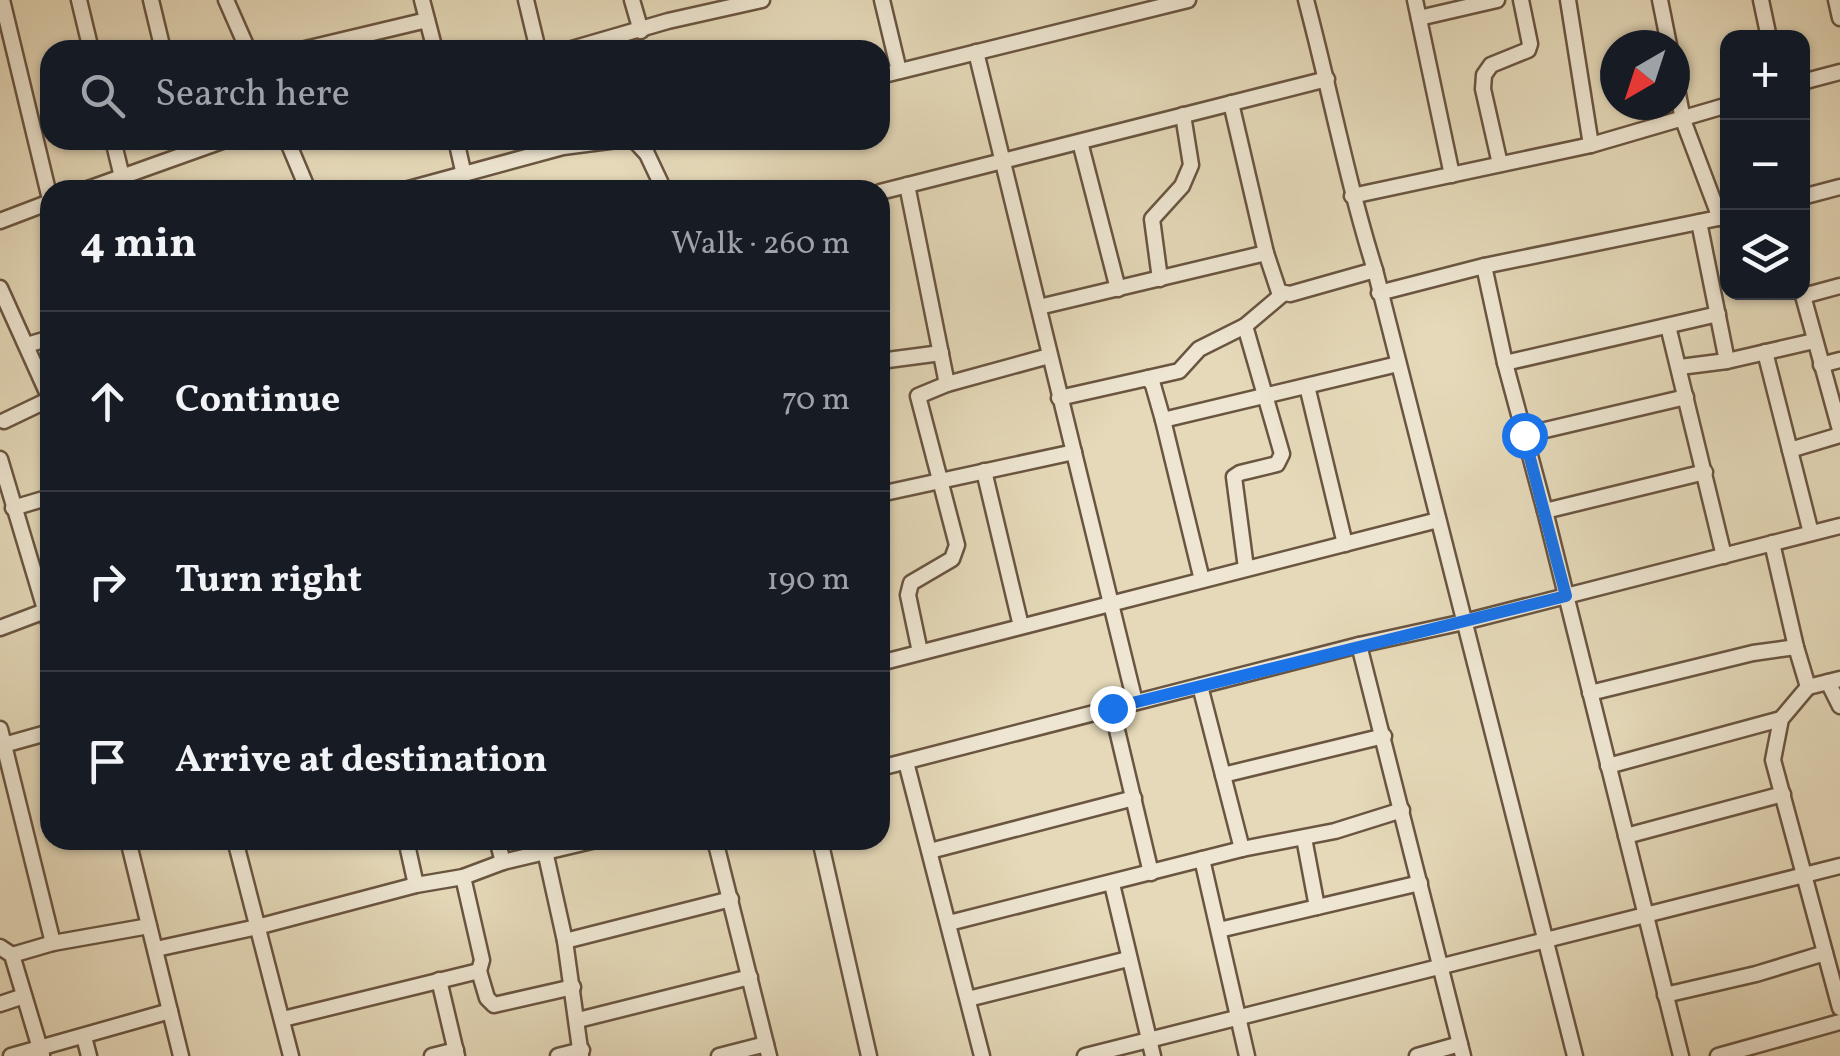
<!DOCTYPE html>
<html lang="en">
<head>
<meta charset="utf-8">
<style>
	:root { --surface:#171b24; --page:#20242c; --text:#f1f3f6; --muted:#9ea1a6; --line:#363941 }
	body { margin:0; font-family:Vollkorn,serif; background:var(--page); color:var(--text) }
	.controls { position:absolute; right:30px; top:30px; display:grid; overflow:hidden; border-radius:20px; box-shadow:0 2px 8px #0004 }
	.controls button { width:90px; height:90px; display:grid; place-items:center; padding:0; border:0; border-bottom:2px solid var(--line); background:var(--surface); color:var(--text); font:50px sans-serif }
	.compass { position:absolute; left:1600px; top:30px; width:90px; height:90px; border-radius:50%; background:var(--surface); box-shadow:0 2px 8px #0004; rotate:219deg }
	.stop { position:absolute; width:30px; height:30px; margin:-22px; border:8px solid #1a73e8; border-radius:50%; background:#fff }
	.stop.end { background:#1a73e8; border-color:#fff; box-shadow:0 2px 10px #0008 }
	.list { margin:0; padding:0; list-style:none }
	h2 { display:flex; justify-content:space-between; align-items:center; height:130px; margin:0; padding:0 40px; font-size:42px }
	h2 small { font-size:32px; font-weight:400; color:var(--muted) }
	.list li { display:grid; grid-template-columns:65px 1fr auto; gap:30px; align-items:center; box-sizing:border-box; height:180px; padding:0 40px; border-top:2px solid var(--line) }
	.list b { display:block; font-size:38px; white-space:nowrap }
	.list em { font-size:32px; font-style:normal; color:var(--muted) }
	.icon { flex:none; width:55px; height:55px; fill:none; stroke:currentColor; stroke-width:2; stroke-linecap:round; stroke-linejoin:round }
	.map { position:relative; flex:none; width:1840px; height:1056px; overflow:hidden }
	.search { position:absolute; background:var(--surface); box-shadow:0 2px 8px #0004; left:40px; top:40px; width:850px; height:110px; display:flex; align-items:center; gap:25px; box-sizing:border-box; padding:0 35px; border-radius:30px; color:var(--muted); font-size:38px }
	.panel { position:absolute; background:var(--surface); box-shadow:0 2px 8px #0004; left:40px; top:180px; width:850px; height:670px; border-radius:30px }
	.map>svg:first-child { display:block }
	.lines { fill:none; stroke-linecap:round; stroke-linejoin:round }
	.street-casing { stroke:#6a5541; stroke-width:19 }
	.street { stroke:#eee6d2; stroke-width:14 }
	.route { stroke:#1a73e8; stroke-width:12 }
</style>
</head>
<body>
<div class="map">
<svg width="1840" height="1056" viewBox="0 0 1840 1056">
	<rect width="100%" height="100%" fill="#e5d9b9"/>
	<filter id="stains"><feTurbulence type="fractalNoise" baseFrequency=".002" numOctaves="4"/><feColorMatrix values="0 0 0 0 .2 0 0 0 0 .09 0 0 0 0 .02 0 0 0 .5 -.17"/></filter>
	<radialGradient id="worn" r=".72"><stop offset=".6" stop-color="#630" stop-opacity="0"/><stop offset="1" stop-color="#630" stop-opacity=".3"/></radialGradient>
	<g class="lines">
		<g class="street-casing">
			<g id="street">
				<polyline points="2,0 50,199"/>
				<polyline points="79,0 91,50"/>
				<polyline points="151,0 163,50"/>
				<polyline points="226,0 248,50"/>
				<polyline points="422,0 435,50"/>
				<polyline points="526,0 538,50"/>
				<polyline points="632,0 641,31"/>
				<polyline points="882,0 899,71"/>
				<path d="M 1306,0 C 1330,90 1347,181 1375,270 L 1575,1056"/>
				<polyline points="1415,0 1452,175"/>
				<polyline points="1568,0 1591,145"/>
				<polyline points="1660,0 1669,45"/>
				<polyline points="1761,0 1769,38"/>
				<polyline points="1836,0 1840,18"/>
				<polyline points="1419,18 1497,0"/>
				<polyline points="301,50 427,20"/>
				<polyline points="568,50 668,21 762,0"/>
				<polyline points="976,52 1135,702"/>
				<polyline points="880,76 1188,0"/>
				<polyline points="1675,78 1683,120 1720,218"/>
				<polyline points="1802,82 1840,72"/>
				<polyline points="1231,103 1266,253 1279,292 1290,294 1375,270"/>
				<polyline points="113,140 122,177"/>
				<polyline points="287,140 308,190"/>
				<polyline points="456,140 464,175"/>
				<polyline points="634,140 647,154 664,190"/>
				<polyline points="1080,142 1118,289"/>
				<polyline points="1500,164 1483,89 1484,75 1491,65 1528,50 1530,44 1521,0"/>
				<polyline points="907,185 947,384"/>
				<polyline points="85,190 225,140"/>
				<polyline points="405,190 563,147 617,140"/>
				<polyline points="880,192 1327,79"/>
				<polyline points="1352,196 1591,145 1728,105"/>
				<polyline points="1802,197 1840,187"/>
				<polyline points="0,221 50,202"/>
				<polyline points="1699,222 1727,361"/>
				<polyline points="1484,266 1505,363 1545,511 1681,1056"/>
				<polyline points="1160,279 1152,219 1182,186 1191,165 1183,115"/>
				<polyline points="0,288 50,399"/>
				<polyline points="1802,292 1840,430"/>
				<polyline points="1379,293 1484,266 1728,216"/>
				<polyline points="1803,296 1840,286"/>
				<polyline points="1039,307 1266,253"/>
				<polyline points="1245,326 1282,454 1277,464 1240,473 1234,477 1246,568"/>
				<polyline points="1668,326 1724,556"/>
				<polyline points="27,345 50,338"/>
				<polyline points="1765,352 1811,533"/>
				<polyline points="880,361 941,353"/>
				<polyline points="1505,363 1718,314"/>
				<polyline points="1821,365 1840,360"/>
				<polyline points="1680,367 1727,361 1814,341"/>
				<polyline points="1148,378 1179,371 1199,349 1245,326 1284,293"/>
				<polyline points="1307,386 1345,544"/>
				<polyline points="1059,398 1148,378 1153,385 1163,420 1202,580"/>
				<polyline points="1163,420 1398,364"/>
				<polyline points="4,421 50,399"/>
				<polyline points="1524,435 1686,397"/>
				<polyline points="1790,450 1840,435"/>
				<polyline points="0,459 50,626"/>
				<polyline points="984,471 1021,626"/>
				<polyline points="880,494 1074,452"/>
				<polyline points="13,508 50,497"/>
				<polyline points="1545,511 1705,472"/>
				<polyline points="1772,543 1796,647 1808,687 1781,719 1773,760 1840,1008"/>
				<polyline points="0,628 45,611"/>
				<polyline points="1359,645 1463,1056"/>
				<polyline points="920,652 908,595 911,583 952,559 957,545 918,396 947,384 1049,356"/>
				<polyline points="880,663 1438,520"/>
				<polyline points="1828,682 1840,706"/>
				<polyline points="1200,686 1242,849"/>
				<polyline points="1808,687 1840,679"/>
				<polyline points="1590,693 1753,653 1796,647"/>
				<polyline points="1112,709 1151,873"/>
				<polyline points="0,729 53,943"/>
				<polyline points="0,746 50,732"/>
				<polyline points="906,762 982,1056"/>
				<polyline points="1608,766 1781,719"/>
				<polyline points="880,768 1359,645 1464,622 1840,526"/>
				<polyline points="1223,775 1384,736"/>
				<polyline points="1626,836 1783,794"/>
				<polyline points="1304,838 1317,907"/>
				<polyline points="128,840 181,1056"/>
				<polyline points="235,840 291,1056"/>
				<polyline points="406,840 416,885"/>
				<polyline points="497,840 503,862"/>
				<polyline points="715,840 769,1056"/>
				<polyline points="820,840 869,1056"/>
				<polyline points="545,851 565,941 581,1056"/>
				<polyline points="930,851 1134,798"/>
				<polyline points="1202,859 1247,1056"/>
				<polyline points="1112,884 1153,1056"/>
				<polyline points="949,923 1242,849 1335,831 1402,810"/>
				<polyline points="1219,930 1420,883"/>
				<polyline points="565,941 731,899"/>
				<polyline points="0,947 12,955 42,1055"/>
				<polyline points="156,949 257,927 416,885 463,877 503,862 596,840"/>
				<polyline points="12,955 53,943 149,926"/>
				<polyline points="479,971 487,998 494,1005 573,987"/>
				<polyline points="439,980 457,1056"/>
				<polyline points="1665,995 1756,974 1825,953"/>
				<polyline points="968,999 1128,959"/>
				<polyline points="0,1004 24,996"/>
				<polyline points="283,1019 479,971 482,960 463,877"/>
				<polyline points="578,1020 750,977"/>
				<polyline points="84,1037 89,1056"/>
				<polyline points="11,1056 170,1011"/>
				<polyline points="432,1056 456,1050"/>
				<polyline points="558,1056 582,1050"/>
				<polyline points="719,1056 766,1044"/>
				<polyline points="1085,1056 1840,866"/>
				<polyline points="1417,1056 1460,1044"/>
				<polyline points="1718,1056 1840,1022"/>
			</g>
		</g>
		<use href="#street" class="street"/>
	</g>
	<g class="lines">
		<polyline class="route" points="1112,708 1566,596 1524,435"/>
	</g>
	<rect width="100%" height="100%" filter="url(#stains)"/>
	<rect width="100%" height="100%" fill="url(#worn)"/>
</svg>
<div class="controls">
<button>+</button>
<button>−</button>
<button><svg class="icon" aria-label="layers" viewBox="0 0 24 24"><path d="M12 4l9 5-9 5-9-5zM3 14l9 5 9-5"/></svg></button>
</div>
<svg class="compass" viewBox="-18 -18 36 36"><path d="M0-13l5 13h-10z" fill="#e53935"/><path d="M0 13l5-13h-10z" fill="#9ea1a6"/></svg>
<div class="stop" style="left:1524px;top:435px"></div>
<div class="stop end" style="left:1112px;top:708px"></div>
<div class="search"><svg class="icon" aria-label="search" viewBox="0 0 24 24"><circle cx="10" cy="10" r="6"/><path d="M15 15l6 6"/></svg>Search here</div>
<section class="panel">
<h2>4 min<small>Walk · 260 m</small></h2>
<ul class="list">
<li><svg class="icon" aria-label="ahead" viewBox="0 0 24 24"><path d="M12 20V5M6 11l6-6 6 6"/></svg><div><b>Continue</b></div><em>70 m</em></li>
<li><svg class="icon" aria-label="right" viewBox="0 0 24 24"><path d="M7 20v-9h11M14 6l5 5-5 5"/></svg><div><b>Turn right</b></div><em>190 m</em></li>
<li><svg class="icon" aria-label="arrive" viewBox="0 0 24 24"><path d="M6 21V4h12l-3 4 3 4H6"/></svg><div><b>Arrive at destination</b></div></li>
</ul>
</section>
</div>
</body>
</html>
